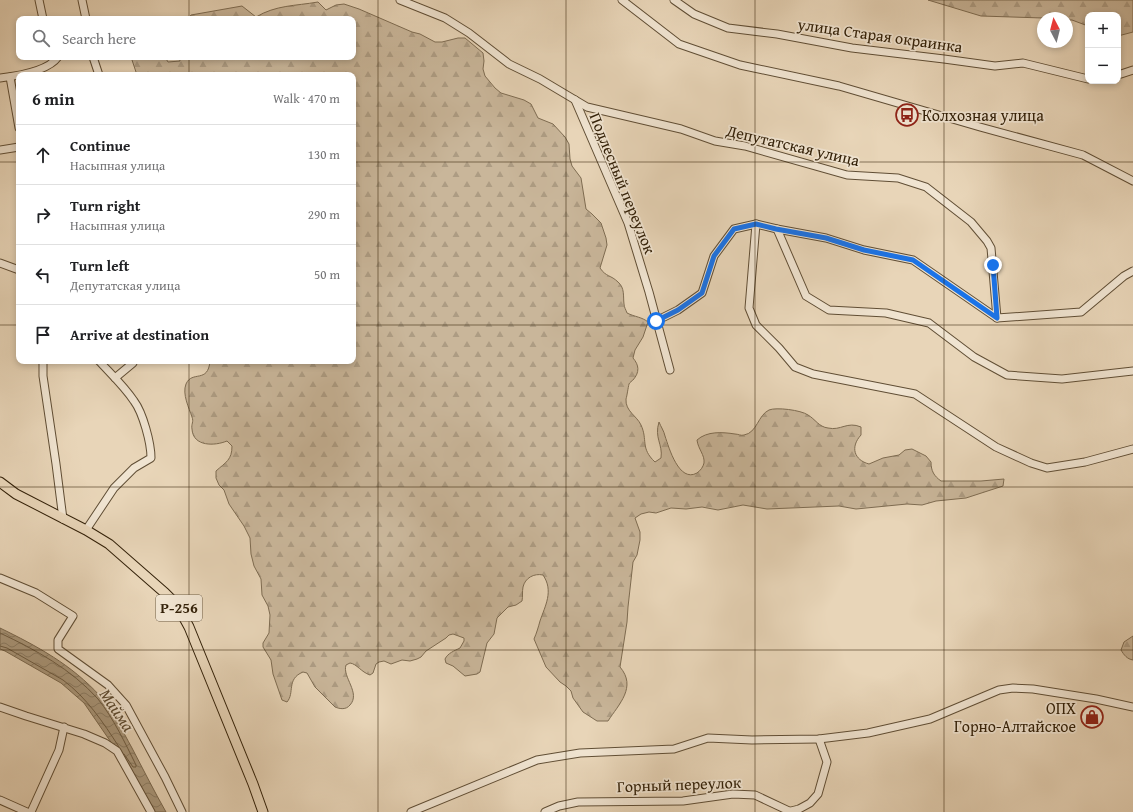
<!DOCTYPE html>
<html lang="en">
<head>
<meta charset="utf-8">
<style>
	:root { --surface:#fff; --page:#f2f2f2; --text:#202124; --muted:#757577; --line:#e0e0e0 }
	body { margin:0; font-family:"Gentium Book Plus",serif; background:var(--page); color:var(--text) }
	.controls { position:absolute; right:12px; top:12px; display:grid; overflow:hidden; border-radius:8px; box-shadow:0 2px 6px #0003 }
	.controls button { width:36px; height:36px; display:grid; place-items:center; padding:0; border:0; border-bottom:1px solid var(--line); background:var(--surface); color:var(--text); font:20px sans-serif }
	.compass { position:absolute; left:1037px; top:12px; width:36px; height:36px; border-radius:50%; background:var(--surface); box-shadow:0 2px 6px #0003; rotate:353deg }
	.stop { position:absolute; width:12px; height:12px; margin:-9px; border:3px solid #1a73e8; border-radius:50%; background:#fff }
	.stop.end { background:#1a73e8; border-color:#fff; box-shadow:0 1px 4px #0008 }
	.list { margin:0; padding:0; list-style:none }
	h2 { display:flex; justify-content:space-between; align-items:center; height:52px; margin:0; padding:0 16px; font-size:17px }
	h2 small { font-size:13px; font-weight:400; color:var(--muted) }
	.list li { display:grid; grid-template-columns:26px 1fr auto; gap:12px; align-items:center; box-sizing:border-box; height:60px; padding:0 16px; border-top:1px solid var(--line) }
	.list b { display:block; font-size:15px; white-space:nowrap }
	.list p { margin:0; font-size:13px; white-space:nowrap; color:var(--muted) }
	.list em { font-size:13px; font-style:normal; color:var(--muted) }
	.icon { flex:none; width:22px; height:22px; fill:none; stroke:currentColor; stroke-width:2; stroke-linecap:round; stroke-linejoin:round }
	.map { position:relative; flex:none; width:1133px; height:812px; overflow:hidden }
	.search { position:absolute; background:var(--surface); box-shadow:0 2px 6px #0003; left:16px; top:16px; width:340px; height:44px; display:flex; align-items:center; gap:10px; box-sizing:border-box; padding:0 14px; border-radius:8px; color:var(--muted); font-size:15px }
	.panel { position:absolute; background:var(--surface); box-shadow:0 2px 6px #0003; left:16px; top:72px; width:340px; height:292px; border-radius:8px }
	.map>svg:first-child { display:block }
	.forest { fill:url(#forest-firs); stroke:#7e6c52 }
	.water { fill:url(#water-waves); stroke:#7a684e }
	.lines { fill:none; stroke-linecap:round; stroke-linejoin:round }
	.shore { stroke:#6e5c42; stroke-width:1 }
	.minor-casing { stroke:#604e35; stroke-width:9 }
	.major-casing { stroke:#332109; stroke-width:11 }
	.minor { stroke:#f0e4d1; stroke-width:7 }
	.major { stroke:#e8d5b8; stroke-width:9 }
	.route { stroke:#1a73e8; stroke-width:5 }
	.grid { fill:none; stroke:#332109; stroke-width:1; stroke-opacity:0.55 }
	.labels { text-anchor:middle; stroke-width:3.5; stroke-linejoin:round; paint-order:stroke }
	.shield { fill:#f0e4d1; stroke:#6c5c45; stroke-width:1 }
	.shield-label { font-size:15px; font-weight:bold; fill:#332109 }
	.street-label { font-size:16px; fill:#332109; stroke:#f0e4d1 }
	.poi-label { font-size:16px; fill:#332109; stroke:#f0e4d1; text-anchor:start }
	.water-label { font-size:17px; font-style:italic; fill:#5d4b31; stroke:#f0e4d1 }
</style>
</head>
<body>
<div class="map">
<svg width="1133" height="812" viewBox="0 0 1133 812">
	<defs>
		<pattern id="forest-firs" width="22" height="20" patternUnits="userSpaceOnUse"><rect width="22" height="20" fill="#c9b69a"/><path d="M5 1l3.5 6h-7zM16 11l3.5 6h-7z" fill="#ad9c83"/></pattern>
		<pattern id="water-waves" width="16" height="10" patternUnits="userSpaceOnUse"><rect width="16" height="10" fill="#aa987c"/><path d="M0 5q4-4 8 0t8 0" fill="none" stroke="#8b7c64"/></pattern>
	</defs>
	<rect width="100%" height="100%" fill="#e8d5b8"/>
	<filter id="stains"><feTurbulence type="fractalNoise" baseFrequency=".005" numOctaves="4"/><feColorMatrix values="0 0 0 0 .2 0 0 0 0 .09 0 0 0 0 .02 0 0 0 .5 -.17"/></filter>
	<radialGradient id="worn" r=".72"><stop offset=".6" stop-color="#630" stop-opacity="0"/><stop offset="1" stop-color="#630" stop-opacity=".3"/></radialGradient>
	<g class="forest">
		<polygon points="928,0 1133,0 1133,32 1118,36 1118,15 1088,15 1088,26 1072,20 1067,20 1067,18 1043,18 981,16"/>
		<path d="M 318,2 L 326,10 L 336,5 L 344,4 L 359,9 L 412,32 L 420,34 L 435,42 L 442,42 L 458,38 L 465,38 L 483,53 L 484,61 L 483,69 L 485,76 L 495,88 L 501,93 L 524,100 L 531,104 L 538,118 L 553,124 L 565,137 L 569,144 L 570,159 L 572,166 L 581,178 L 586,209 L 592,214 L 601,223 L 606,238 L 607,245 L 600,268 C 606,277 611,275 618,282 C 625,288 623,296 624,304 C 624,307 626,310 627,313 C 635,317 642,317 648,322 L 643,337 L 635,350 L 633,358 C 639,365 640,372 633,380 C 633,380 629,383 629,384 C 628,388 627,396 626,399 C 625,411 637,416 641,425 C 648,440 640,448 655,462 L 661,458 C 663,444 654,438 659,422 C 661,427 664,431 665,436 C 669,448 679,483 697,473 C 701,470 703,467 704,463 C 705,455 698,449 697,440 C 707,431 722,432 735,434 C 738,434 741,436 744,435 C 757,433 758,415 769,410 C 776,407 801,410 808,415 C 815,419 819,427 828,428 C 841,431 847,421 861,427 L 861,435 C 850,447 854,460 869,464 L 883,458 L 899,455 L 905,450 L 912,449 L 926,456 L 931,462 C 931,471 934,476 941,481 L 981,481 L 1004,479 L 1003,486 L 966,498 L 936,501 L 922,505 L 907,504 L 856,509 L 839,506 L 767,509 L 743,505 L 718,510 L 702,507 L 686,509 L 671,508 L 656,513 L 649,512 L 641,514 L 635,518 L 640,532 L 640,540 L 637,555 L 633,562 L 628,607 L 627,622 L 620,667 C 637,687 619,704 608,721 L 597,721 L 583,712 L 573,698 L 571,691 L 566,686 L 560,682 L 546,667 L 534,639 C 537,632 538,628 540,621 C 545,606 554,591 543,575 C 534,573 525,578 523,587 C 522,592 523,596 522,601 L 516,605 L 508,607 L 497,618 L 494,634 L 487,643 L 480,672 L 477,674 L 465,676 L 453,666 L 446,663 L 445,659 C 448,653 454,651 460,648 L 464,641 L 464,638 L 453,634 L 449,635 L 446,638 L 426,651 L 421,657 L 417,659 L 410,661 L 402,660 L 391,664 L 384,661 L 379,662 L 376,664 L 373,673 L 370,675 C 361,672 357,664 350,663 L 346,665 C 342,677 361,693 350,705 C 346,710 340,709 335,707 L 315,687 L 307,673 L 303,672 C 286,679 295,693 287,702 L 282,700 L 273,674 L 271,660 L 263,647 L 263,643 L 269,633 L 270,615 L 268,606 L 262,595 L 261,579 L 254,566 L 251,554 L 250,538 L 244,526 L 229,504 L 224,490 L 219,485 L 216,478 L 216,471 C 226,462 232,460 232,446 L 227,441 C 215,446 193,447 192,429 C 191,424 194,422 192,417 C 189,408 182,394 186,384 C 192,370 208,384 210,361 L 353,361 L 353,75 L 137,75 L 131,57 L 165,57 L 168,62 L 180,61 L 179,57 L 353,57 L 353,19 L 188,19 L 191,15 L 242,6 L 256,17 C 276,5 295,6 318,2 Z"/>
		<path d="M 1133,636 L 1133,660 C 1127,659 1124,655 1121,650 L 1124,642 Z"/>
	</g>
	<path class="water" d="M 0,628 C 37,646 72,665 100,696 C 113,711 122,730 132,748 C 143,769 154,791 166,812 L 154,812 L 117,751 L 84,703 L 61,683 L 5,651 L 0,649 Z"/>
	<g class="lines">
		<g class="shore">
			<path d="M 0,633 C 36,650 71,669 98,699 C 114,719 125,743 136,765 L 136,767 L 133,767 L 124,754"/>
			<path d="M 0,646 L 7,648 L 63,680 C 87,698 103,722 119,747"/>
		</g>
		<g class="minor-casing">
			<g id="minor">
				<polyline points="39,0 43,19"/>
				<polyline points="82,0 86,19"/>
				<polyline points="400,0 445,18 469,33 509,64 540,79 587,107 681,129 715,141 745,146 847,175 898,178 926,187 971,222 987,241 991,248 997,318 1081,312 1124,276 1133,271"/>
				<polyline points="622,0 679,44 740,65 839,86 980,127 1083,155 1133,181"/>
				<polyline points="674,0 694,14 728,28 777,34 852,48 944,59 995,66 1023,63 1088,79"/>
				<polyline points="93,57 99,75"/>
				<polyline points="1118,75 1133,70"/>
				<polyline points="10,77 19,128"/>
				<path d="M 0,78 C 17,76 48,71 58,57"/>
				<polyline points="575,100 628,223 649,292 670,370"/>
				<polyline points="0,150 19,147"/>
				<polyline points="756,224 749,308 756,325 779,348 795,367 813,374 915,394 996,447 1031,463 1047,468 1085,462 1133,449"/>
				<polyline points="777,229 806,296 829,310 886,313 929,323 974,357 1007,375 1062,379 1133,371"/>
				<polyline points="0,263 19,270"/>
				<polyline points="656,321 678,310 702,293 714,256 734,229 756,224 777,229 826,238 864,250 913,260 997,318"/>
				<polyline points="43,361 43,376 56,464 63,519"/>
				<polyline points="115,378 133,363 133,361"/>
				<path d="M 86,530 L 114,488 L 134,468 L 151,458 C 151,443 143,413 134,401 C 124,386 111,374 99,361"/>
				<polyline points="0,578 36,593 73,616 58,640 58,649 108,685 126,705 165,777 182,812"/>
				<polyline points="0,707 26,716 84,734 105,743 117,751 151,812"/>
				<polyline points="0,800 27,812"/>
				<polyline points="31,812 59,750 64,727"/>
				<polyline points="411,812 537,760 580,753 674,749 708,738 752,740 819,739 868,733 930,719 999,690 1013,688 1033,689 1096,699 1133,707"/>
				<polyline points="545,812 559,806 578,802 683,801 733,794 755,795 789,811"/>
				<polyline points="787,812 799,809 810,803 818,794 827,762 819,739"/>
			</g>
		</g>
		<g class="major-casing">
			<polyline id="major" points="0,482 16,494 86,530 109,544 165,593 177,605 189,627 253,784 263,812"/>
		</g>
		<use href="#minor" class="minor"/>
		<use href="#major" class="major"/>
	</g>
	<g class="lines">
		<polyline class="route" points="656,321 678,310 702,293 714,256 734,229 756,224 776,229 826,238 864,250 913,260 997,318 993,265"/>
	</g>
	<path class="grid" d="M 189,0 L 189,19M 378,0 L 378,812M 566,0 L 566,812M 755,0 L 755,812M 944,0 L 944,812M 189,57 L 189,75M 0,162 L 19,162M 353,162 L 1133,162M 0,325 L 19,325M 353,325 L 1133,325M 189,361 L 189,812M 0,487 L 1133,487M 0,650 L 1133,650"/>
	<defs>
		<g id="bus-ring" transform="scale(1.15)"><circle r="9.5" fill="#f0e4d1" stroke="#8f2418" stroke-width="1.5"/><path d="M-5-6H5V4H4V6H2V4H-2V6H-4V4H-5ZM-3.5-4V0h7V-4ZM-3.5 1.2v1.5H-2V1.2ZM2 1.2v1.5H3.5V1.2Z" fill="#8f2418"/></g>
		<g id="shop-ring" transform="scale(1.15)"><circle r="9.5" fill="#f0e4d1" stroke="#8f2418" stroke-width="1.5"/><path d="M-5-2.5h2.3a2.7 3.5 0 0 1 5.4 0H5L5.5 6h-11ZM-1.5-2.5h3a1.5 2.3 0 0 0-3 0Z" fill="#8f2418"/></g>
	</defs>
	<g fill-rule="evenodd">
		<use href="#bus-ring" x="907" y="115"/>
		<use href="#shop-ring" x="1092" y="717"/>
	</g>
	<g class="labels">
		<rect class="shield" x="156" y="595" width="46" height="26" rx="3"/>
		<g class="shield-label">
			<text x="179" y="613">Р-256</text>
		</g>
		<g class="street-label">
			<text transform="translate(880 35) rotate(8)" y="6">улица Старая окраинка</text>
			<text transform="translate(793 145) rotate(13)" y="6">Депутатская улица</text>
			<text transform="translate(623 183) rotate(68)" y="6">Подлесный переулок</text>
			<text transform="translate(679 784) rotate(-2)" y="6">Горный переулок</text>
		</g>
		<g class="poi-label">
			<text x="922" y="121">Колхозная улица</text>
			<text x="1076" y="714" text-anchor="end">ОПХ<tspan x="1076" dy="18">Горно-Алтайское</tspan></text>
		</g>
		<g class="water-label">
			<text transform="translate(117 710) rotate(56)" y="6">Майма</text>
		</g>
	</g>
	<rect width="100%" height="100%" filter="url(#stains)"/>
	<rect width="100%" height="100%" fill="url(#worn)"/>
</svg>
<div class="controls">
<button>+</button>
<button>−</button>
</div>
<svg class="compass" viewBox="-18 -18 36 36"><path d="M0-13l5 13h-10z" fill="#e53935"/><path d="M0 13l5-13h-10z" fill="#757577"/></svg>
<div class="stop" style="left:656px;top:321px"></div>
<div class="stop end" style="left:993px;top:265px"></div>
<div class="search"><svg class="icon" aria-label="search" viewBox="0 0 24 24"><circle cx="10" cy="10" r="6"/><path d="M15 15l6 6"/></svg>Search here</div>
<section class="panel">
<h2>6 min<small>Walk · 470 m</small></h2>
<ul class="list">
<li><svg class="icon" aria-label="ahead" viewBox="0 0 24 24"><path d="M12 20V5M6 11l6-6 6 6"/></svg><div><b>Continue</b><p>Насыпная улица</p></div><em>130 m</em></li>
<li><svg class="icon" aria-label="right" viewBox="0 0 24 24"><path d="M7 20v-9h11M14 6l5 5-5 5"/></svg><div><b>Turn right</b><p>Насыпная улица</p></div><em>290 m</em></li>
<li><svg class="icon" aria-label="left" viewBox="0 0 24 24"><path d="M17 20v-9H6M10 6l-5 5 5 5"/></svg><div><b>Turn left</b><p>Депутатская улица</p></div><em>50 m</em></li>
<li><svg class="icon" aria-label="arrive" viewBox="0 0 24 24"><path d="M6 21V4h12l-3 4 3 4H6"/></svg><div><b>Arrive at destination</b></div></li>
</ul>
</section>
</div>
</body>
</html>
